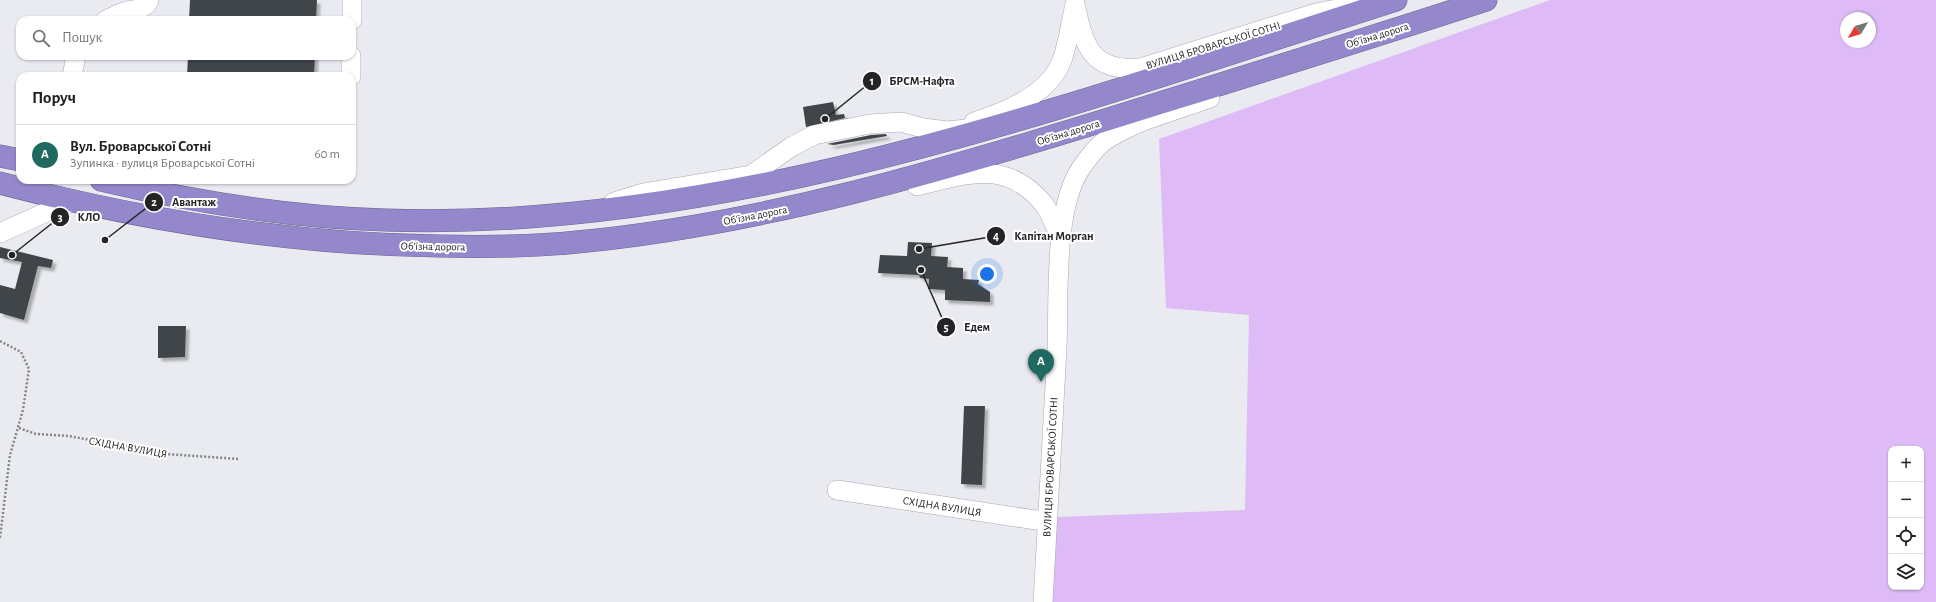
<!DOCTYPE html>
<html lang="uk">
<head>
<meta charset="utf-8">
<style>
	:root { --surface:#fff; --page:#f6f6f6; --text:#202124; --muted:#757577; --line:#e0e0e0; --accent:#206961 }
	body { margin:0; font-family:"Alegreya Sans",sans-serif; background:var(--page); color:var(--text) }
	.controls { position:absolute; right:12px; bottom:12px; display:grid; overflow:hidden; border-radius:8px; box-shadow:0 1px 3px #0004 }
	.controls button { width:36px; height:36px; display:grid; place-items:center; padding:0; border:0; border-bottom:1px solid var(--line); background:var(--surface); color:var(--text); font:20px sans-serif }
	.compass { position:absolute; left:1840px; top:12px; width:36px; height:36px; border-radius:50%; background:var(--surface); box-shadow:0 1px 3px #0004; rotate:232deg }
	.you { position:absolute; left:987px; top:274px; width:14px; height:14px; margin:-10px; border:3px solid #fff; border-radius:50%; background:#1a73e8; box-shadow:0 0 0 6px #1a73e833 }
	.badge { display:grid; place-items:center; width:26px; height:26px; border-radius:50%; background:var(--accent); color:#fff; font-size:13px; font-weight:700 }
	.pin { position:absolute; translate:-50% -33px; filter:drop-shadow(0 1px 2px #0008) }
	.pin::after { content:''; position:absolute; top:21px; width:14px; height:12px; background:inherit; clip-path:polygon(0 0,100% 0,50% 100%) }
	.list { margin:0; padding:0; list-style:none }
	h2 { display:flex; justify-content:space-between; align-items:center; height:52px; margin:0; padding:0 16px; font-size:17px }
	h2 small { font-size:13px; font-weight:400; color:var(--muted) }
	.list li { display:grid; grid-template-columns:26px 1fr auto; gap:12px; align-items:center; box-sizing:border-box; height:60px; padding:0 16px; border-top:1px solid var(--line) }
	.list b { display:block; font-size:15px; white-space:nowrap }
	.list p { margin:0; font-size:13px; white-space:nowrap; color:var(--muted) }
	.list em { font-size:13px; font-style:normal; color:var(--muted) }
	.icon { flex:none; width:22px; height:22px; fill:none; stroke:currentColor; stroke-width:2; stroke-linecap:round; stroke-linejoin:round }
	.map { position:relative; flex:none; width:1936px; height:602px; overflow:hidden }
	.search { position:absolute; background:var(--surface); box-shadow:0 1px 3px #0004; left:16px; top:16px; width:340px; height:44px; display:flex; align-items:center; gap:10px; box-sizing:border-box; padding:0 14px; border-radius:12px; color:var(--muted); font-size:15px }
	.panel { position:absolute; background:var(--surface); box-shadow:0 1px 3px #0004; left:16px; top:72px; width:340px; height:112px; border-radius:12px }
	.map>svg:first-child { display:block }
	.green { fill:#debbf6; fill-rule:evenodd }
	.building { fill:#414448; filter:url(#shadow) }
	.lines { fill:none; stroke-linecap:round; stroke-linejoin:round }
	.minor-casing { stroke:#a8a9af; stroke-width:20 }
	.highway-casing { stroke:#6d6491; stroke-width:23 }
	.path { stroke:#848589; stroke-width:2.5; stroke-dasharray:2 2; stroke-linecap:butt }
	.minor { stroke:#fff; stroke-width:19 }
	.highway { stroke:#9587cb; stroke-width:22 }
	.labels { text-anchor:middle; stroke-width:4; stroke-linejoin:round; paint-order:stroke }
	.street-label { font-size:11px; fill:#232426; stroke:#fff }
	.leader { fill:none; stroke:#232426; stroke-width:1.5 }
	.callout-dot { fill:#232426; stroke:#fff; stroke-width:1.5 }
	.mark-label { font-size:12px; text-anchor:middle; font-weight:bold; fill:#fff }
	.callout-label { font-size:12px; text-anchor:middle; font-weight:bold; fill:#232426; stroke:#fff; stroke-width:4; stroke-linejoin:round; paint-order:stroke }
</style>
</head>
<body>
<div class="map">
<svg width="1936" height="602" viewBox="0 0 1936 602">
	<defs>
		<filter id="shadow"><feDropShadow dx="3.5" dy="3.5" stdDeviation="1" flood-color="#0004"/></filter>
	</defs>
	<rect width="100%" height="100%" fill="#eaebf1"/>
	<path class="green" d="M 1550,0 L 1936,0 L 1936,602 L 1047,602 L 1057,517 L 1245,510 L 1249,315 L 1166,308 L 1159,139 ZM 1846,18 L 1870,18 L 1870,42 L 1846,42 ZM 1891,449 L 1921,449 L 1921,587 L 1891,587 Z"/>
	<g class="building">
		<polygon points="190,0 317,0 316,20 189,20"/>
		<polygon points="188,56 315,56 314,76 187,76"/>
		<polygon points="833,102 836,115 844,114 845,118 806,127 803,107"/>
		<polygon points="886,134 887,136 834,145 827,144 871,135"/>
		<polygon points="908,242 932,243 931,256 948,257 947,267 963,268 963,279 979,280 978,284 990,292 990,302 945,300 945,290 928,289 929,279 920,278 919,275 878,273 880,255 907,256"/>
		<polygon points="0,247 53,260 51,268 38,266 24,320 0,313 0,285 15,289 22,262 0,258"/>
		<polygon points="158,326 186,326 185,357 158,358"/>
		<polygon points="964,406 985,406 982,485 961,484"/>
	</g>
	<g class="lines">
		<g class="minor-casing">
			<g id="minor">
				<path d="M 1075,4 C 1084,46 1091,72 1140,68 L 1316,13 L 1353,6"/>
				<path d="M 106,20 C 112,17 118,14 124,12 C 133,9 146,10 149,0"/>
				<polyline points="352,20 352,0"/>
				<polyline points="72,76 76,56"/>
				<polyline points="351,76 351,56"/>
				<path d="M 974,122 C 1006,112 1050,94 1062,60 C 1068,44 1070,26 1074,9"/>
				<path d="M 917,186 C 964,175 1004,158 1042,202 C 1050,211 1055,226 1060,237"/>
				<polyline points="614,202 643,193 751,175 791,147 814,135 870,124 901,122 923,128 948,131 966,129"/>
				<polyline points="0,233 71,201"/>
				<polyline points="837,490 1036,520 1047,520"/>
				<path d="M 1043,602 C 1048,518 1052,433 1057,349 C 1059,300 1053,209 1081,168 C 1088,158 1098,144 1109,138 C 1140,119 1177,110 1210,98"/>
			</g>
		</g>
		<g class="highway-casing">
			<g id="highway">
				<polyline points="0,156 20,160"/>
				<path d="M 101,180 C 194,202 290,217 385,220 C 728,232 1073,103 1396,0"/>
				<path d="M 0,183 C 145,221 288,244 439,246 C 484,247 531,247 577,242 C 766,224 948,169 1128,113 C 1247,76 1367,39 1486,0"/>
			</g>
		</g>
		<g class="path">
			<polyline points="0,341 21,352 29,369 23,410 10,455 0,538"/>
			<polyline points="19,428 36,434 69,436 166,454 239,459"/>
		</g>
		<use href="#minor" class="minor"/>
		<use href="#highway" class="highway"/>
	</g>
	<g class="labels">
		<g class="street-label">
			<text transform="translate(1377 35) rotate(-17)" y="4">Обʼїзна дорога</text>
			<text transform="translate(1213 45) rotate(-17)" y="4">ВУЛИЦЯ БРОВАРСЬКОЇ СОТНІ</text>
			<text transform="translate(1068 132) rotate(-17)" y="4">Обʼїзна дорога</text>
			<text transform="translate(755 215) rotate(-11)" y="4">Обʼїзна дорога</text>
			<text transform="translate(433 246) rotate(1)" y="4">Обʼїзна дорога</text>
			<text transform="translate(128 447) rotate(10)" y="4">СХІДНА ВУЛИЦЯ</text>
			<text transform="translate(1050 467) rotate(-87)" y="4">ВУЛИЦЯ БРОВАРСЬКОЇ СОТНІ</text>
			<text transform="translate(942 506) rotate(9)" y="4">СХІДНА ВУЛИЦЯ</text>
		</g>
	</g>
	<path class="leader" d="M825 119L872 81M105 240L154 202M12 255L60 217M919 249L996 236M921 270L946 327"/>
	<g class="callout-dot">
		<circle cx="825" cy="119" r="4"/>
		<circle cx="105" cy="240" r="4"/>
		<circle cx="12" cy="255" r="4"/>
		<circle cx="919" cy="249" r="4"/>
		<circle cx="921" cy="270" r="4"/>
		<circle cx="872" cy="81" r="10"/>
		<circle cx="154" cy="202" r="10"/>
		<circle cx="60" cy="217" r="10"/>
		<circle cx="996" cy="236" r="10"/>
		<circle cx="946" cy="327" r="10"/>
	</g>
	<g class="mark-label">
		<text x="872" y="85">1</text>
		<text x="154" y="206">2</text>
		<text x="60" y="221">3</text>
		<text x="996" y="240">4</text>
		<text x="946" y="331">5</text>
	</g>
	<g class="callout-label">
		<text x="922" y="85">БРСМ-Нафта</text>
		<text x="194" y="206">Авантаж</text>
		<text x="89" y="221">КЛО</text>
		<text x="1054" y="240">Капітан Морган</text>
		<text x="977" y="331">Едем</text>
	</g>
</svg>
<div class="controls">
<button>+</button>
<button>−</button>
<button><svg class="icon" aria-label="locate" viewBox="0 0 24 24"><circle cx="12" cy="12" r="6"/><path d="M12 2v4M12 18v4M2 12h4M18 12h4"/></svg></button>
<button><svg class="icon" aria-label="layers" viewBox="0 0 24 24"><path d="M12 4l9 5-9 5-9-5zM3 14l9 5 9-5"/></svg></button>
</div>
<svg class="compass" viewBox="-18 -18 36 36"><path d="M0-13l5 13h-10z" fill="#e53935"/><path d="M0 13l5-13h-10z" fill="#757577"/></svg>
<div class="you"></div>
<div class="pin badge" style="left:1041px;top:382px">A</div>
<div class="search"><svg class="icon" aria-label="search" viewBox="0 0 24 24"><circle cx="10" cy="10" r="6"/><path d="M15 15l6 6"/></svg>Пошук</div>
<section class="panel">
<h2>Поруч<small></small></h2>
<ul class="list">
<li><span class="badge">A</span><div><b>Вул. Броварської Cотні</b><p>Зупинка · вулиця Броварської Сотні</p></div><em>60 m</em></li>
</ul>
</section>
</div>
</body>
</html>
